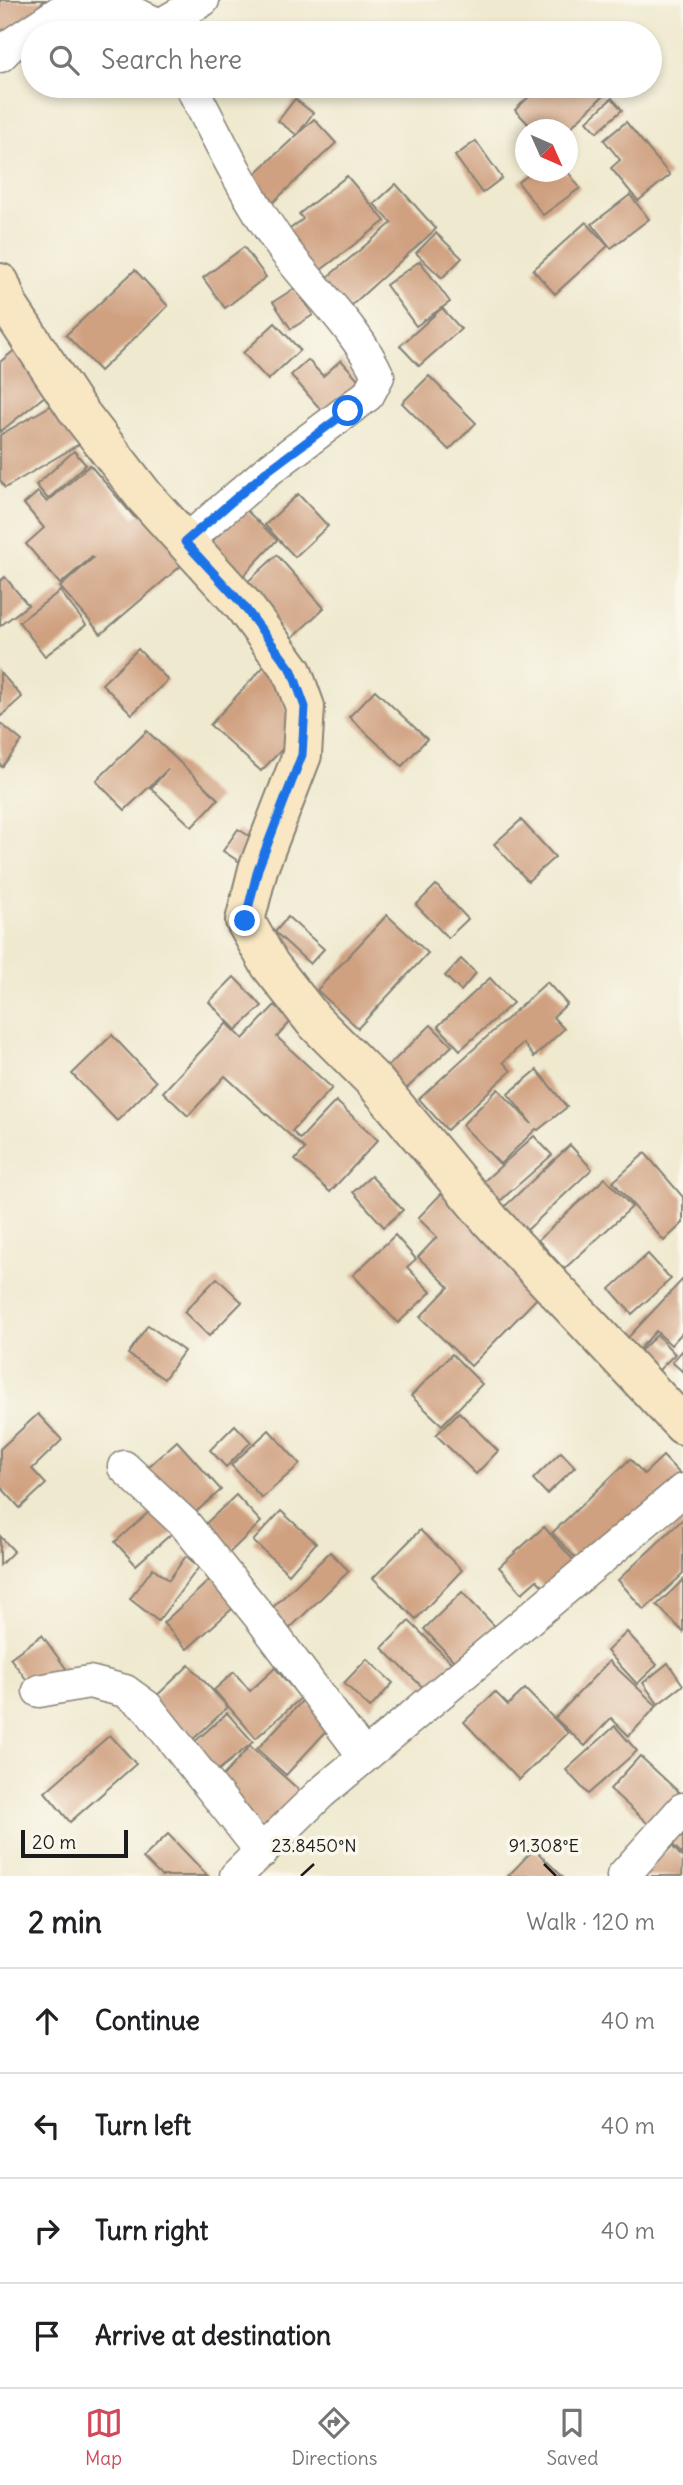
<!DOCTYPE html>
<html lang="en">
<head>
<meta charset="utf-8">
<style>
	:root { --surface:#fff; --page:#f2f2f2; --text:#202124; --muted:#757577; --line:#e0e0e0; --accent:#d1495b }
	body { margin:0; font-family:Delius,sans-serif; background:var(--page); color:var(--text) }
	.compass { position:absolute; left:515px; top:119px; width:63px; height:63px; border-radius:50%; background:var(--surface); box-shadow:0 4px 10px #0003; rotate:135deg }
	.scale { position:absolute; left:21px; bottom:18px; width:107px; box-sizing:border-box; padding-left:7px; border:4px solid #1c1c1c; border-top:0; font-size:19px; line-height:24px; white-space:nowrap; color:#1c1c1c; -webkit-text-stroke:5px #fbf7ec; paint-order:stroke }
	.stop { position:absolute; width:21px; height:21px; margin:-16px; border:5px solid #1a73e8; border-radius:50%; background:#fff }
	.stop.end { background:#1a73e8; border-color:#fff; box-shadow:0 2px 7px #0008 }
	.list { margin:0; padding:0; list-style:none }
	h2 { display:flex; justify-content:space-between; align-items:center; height:91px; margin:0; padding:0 28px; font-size:30px }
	h2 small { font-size:23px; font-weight:400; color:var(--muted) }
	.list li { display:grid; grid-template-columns:46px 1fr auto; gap:21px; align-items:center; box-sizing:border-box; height:105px; padding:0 28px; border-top:2px solid var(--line) }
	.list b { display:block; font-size:26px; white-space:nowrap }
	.list em { font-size:23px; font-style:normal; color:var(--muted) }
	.icon { flex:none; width:38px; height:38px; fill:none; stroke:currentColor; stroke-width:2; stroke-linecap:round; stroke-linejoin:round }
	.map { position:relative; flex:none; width:683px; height:1876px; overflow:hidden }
	.search { position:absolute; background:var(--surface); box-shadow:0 4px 10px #0003; left:21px; right:21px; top:21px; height:77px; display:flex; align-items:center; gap:18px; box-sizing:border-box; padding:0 24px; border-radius:38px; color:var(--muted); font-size:26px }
	.sheet { height:511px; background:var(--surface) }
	nav { display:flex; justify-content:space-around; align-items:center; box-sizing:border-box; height:98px; border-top:2px solid var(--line); background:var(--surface); font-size:19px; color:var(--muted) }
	nav a { display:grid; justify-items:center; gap:4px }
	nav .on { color:var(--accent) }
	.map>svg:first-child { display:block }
	.building { fill:#d0a181 }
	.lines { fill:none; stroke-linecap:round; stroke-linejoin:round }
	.street-casing { stroke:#868276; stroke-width:35 }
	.secondary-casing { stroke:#868276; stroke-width:42 }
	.street { stroke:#fff; stroke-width:32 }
	.secondary { stroke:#f9e7c3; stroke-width:38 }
	.route { stroke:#1a73e8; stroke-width:9 }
	.ticks { fill:none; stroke:#1c1c1c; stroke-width:2.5 }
	.ticks-label { font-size:18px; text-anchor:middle; fill:#1c1c1c; stroke:#fbf7ec; stroke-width:7; stroke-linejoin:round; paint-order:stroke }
</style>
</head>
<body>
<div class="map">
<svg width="683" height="1876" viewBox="0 0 683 1876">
	<rect width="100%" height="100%" fill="#fbf7ec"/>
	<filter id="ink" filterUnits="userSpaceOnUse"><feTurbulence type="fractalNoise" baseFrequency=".0143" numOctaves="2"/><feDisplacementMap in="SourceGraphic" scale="14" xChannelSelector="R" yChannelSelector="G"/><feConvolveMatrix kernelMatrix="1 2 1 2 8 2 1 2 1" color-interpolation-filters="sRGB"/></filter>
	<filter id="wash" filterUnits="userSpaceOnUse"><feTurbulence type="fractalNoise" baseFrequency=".00686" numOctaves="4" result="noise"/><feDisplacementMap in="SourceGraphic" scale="28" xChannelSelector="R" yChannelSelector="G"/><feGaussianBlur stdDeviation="1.57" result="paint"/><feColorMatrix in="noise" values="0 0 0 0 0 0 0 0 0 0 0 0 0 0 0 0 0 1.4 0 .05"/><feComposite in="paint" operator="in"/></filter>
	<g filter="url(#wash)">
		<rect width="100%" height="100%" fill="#efe9cf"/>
		<g id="blocks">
			<g class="building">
				<polygon points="0,0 45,0 0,42"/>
				<polygon points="540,86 597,86 605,94 568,130 534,130 515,110"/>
				<polygon points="612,98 622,110 597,132 587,121"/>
				<polygon points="295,99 313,113 297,135 278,121"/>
				<polygon points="314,119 336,143 268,207 245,183"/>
				<polygon points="626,122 670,175 638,201 611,168 620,160 604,140"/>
				<polygon points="476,141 502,178 482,193 455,156"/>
				<polygon points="533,172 568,172 580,188 543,215 518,182"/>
				<polygon points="347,176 385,221 313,276 281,236 303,219 299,214"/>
				<polygon points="396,184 436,229 343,313 318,285 392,223 374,204"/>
				<polygon points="630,195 649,219 611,248 592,224"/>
				<polygon points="586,222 608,246 555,294 533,270"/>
				<polygon points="436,233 462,258 442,278 416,253"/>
				<polygon points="244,247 266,277 225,308 203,278"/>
				<polygon points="420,261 450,302 416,326 386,285"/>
				<polygon points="135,270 168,306 100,371 66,335"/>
				<polygon points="295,288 313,315 291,329 273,302"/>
				<polygon points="442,308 461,329 419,366 400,346"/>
				<polygon points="275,323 300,350 268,380 243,353"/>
				<polygon points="16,349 51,391 0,432 0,362"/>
				<polygon points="308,360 323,376 341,360 364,386 328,418 291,375"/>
				<polygon points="429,376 476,423 449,450 402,403"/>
				<polygon points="57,402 81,443 5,488 0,480 0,435"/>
				<polygon points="74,451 86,465 48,499 36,485"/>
				<polygon points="90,465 135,518 152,503 195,554 101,634 60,587 93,558 92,557 60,584 26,544 44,528 24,504 38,492 47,502"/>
				<polygon points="298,494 328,526 295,557 265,525"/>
				<polygon points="244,508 277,540 240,579 206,548"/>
				<polygon points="277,555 324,608 291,639 243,586"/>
				<polygon points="5,577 28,605 0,626 0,581"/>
				<polygon points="60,591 86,625 45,656 19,622"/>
				<polygon points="138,649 168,680 132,714 102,684"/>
				<polygon points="268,662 297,734 261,771 210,725"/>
				<polygon points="0,672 22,697 0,717"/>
				<polygon points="375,690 427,739 402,766 349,717"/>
				<polygon points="0,723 22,741 2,767 0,765"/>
				<polygon points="147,731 218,799 192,827 151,788 168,769 125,810 96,781"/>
				<polygon points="521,820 555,857 528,881 494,844"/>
				<polygon points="238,829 257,841 243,864 223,851"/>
				<polygon points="436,885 468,919 448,938 416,905"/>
				<polygon points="387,915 428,953 358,1028 317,990"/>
				<polygon points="288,917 324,949 310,964 275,932"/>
				<polygon points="461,959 476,973 461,991 445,976"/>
				<polygon points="234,977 262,1006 236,1030 209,1002"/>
				<polygon points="490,978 513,1003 460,1050 438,1026"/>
				<polygon points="547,982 567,1004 553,1017 564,1029 534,1057 523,1043 503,1062 511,1071 447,1130 419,1099"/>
				<polygon points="275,1005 292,1020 277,1037 332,1088 292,1131 300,1139 336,1101 378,1140 330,1192 295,1160 305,1149 225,1076 188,1116 163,1092 227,1023 243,1039"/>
				<polygon points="431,1025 452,1046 404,1091 384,1070"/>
				<polygon points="112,1035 156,1082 117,1121 72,1074"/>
				<polygon points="537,1070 567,1107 538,1130 536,1129 500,1164 462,1125 498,1089 532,1124 508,1094"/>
				<polygon points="534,1136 552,1155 500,1201 483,1182"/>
				<polygon points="570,1145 592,1169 525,1232 502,1209"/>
				<polygon points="645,1153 683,1197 683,1223 664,1241 613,1182"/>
				<polygon points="371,1176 403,1210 384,1227 353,1192"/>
				<polygon points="605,1178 632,1207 564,1269 538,1240"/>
				<polygon points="442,1193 544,1291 471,1366 420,1317 449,1287 418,1257 437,1237 418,1218"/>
				<polygon points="395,1235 416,1259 407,1267 431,1292 398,1323 353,1275"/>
				<polygon points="648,1254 671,1279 632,1314 610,1289"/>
				<polygon points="217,1278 242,1302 209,1336 184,1312"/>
				<polygon points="683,1279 683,1332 671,1345 656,1331 634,1355 622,1344"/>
				<polygon points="148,1325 184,1351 164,1379 128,1354"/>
				<polygon points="657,1335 675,1354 653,1376 635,1356"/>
				<polygon points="683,1350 683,1372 672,1362"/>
				<polygon points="452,1354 482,1384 442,1425 411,1396"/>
				<polygon points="459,1412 498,1451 476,1474 436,1435"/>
				<polygon points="38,1414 62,1440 32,1469 46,1484 20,1508 0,1486 0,1449"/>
				<polygon points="235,1425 251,1442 226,1467 210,1450"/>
				<polygon points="269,1430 300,1464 262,1498 231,1465"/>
				<polygon points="177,1441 221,1490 136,1565 115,1542 160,1502 137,1477"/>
				<polygon points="561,1452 575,1467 547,1494 533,1479"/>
				<polygon points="663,1456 683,1477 590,1573 552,1533 630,1459 644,1474"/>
				<polygon points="236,1495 261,1522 225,1557 199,1530"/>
				<polygon points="281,1511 316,1543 289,1574 253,1541"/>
				<polygon points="683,1519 683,1574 644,1610 618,1580"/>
				<polygon points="544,1527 585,1573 555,1600 537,1580 522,1593 499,1567"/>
				<polygon points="420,1530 462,1570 416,1619 373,1578"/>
				<polygon points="0,1536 14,1551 0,1565"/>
				<polygon points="330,1552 349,1571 286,1632 267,1613"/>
				<polygon points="186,1556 199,1567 158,1621 130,1599 153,1568 169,1580"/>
				<polygon points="216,1574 241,1601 187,1649 163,1623"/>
				<polygon points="683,1580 683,1632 657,1605"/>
				<polygon points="462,1592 506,1638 467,1675 424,1629"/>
				<polygon points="409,1621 463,1674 437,1701 382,1648"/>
				<polygon points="627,1632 657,1665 637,1684 607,1651"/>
				<polygon points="42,1635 67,1670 36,1692 10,1658"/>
				<polygon points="367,1659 393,1683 370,1708 344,1683"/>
				<polygon points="609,1661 657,1706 629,1736 611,1718 585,1746 555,1718"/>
				<polygon points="668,1663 683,1685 658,1704 643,1683"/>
				<polygon points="189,1665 228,1707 189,1743 150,1702"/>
				<polygon points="275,1668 301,1698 256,1738 214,1690 234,1672 250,1691"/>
				<polygon points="525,1689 568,1733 519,1780 464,1722 495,1692 508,1705"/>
				<polygon points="304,1699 332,1725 286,1775 257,1749"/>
				<polygon points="227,1713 253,1742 215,1773 191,1745"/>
				<polygon points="615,1726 637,1751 588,1794 566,1770"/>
				<polygon points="110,1735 136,1764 70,1822 45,1792"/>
				<polygon points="250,1746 299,1790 297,1793 306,1800 271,1839 213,1787"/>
				<polygon points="640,1756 683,1796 658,1833 610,1789"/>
				<polygon points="683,1829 683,1855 670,1842"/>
				<polygon points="168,1834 208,1876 161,1876 143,1858"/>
				<polygon points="672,1846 683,1858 682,1876 639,1876"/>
				<polygon points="534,1849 562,1876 508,1876"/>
			</g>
		</g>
	</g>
	<g filter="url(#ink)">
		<use href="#blocks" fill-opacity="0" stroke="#868276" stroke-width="2"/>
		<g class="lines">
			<g class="street-casing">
				<g id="street">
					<polyline points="0,56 13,43 67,7 122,8 160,25 203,0"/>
					<path d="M 185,542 L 266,472 L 368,395 L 378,376 C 356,326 311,288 280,244 C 245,194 219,140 191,86"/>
					<polyline points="124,1467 185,1524 260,1617 364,1756"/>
					<polyline points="39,1691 89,1682 125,1691 147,1707 262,1852"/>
					<polyline points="236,1876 321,1793 683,1490"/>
					<polyline points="623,1876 683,1809"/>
				</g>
			</g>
			<g class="secondary-casing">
				<polyline id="secondary" points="0,283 9,307 76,408 145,497 243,605 292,671 305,707 302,755 258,869 245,921 270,965 314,1021 374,1081 491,1221 683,1425"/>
			</g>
			<use href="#street" class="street"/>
			<use href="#secondary" class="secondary"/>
		</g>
	</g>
	<g class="lines" filter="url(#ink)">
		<polyline class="route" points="245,921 258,869 302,755 305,707 292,671 243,605 185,542 266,472 348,411"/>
	</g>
	<path class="ticks" d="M 544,1864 L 556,1876M 301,1876 L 314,1864"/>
	<g class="ticks-label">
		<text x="314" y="1852">23.8450°N</text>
		<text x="544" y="1852">91.308°E</text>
	</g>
</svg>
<svg class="compass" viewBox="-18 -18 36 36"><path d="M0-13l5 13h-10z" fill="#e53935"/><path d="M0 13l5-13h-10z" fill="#757577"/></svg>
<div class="scale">20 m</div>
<div class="stop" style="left:348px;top:411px"></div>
<div class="stop end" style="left:245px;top:921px"></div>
<div class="search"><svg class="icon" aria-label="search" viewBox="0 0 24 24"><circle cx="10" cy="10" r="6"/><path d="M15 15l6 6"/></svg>Search here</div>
</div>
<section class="sheet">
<h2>2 min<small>Walk · 120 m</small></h2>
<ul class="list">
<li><svg class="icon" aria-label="ahead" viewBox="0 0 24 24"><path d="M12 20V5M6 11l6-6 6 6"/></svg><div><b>Continue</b></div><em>40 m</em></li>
<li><svg class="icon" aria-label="left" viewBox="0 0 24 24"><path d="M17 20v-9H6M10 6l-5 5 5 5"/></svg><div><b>Turn left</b></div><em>40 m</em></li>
<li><svg class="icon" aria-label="right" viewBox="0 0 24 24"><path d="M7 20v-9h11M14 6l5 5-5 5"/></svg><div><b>Turn right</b></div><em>40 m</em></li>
<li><svg class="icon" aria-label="arrive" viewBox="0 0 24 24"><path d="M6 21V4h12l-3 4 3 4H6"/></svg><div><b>Arrive at destination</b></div></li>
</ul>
</section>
<nav>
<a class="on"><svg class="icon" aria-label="map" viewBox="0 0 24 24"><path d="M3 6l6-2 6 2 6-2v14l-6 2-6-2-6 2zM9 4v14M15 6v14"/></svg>Map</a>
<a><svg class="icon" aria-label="directions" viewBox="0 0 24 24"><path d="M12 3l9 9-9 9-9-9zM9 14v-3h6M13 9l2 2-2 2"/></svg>Directions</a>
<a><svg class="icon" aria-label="saved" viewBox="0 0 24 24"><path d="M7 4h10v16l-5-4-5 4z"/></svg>Saved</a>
</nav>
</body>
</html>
